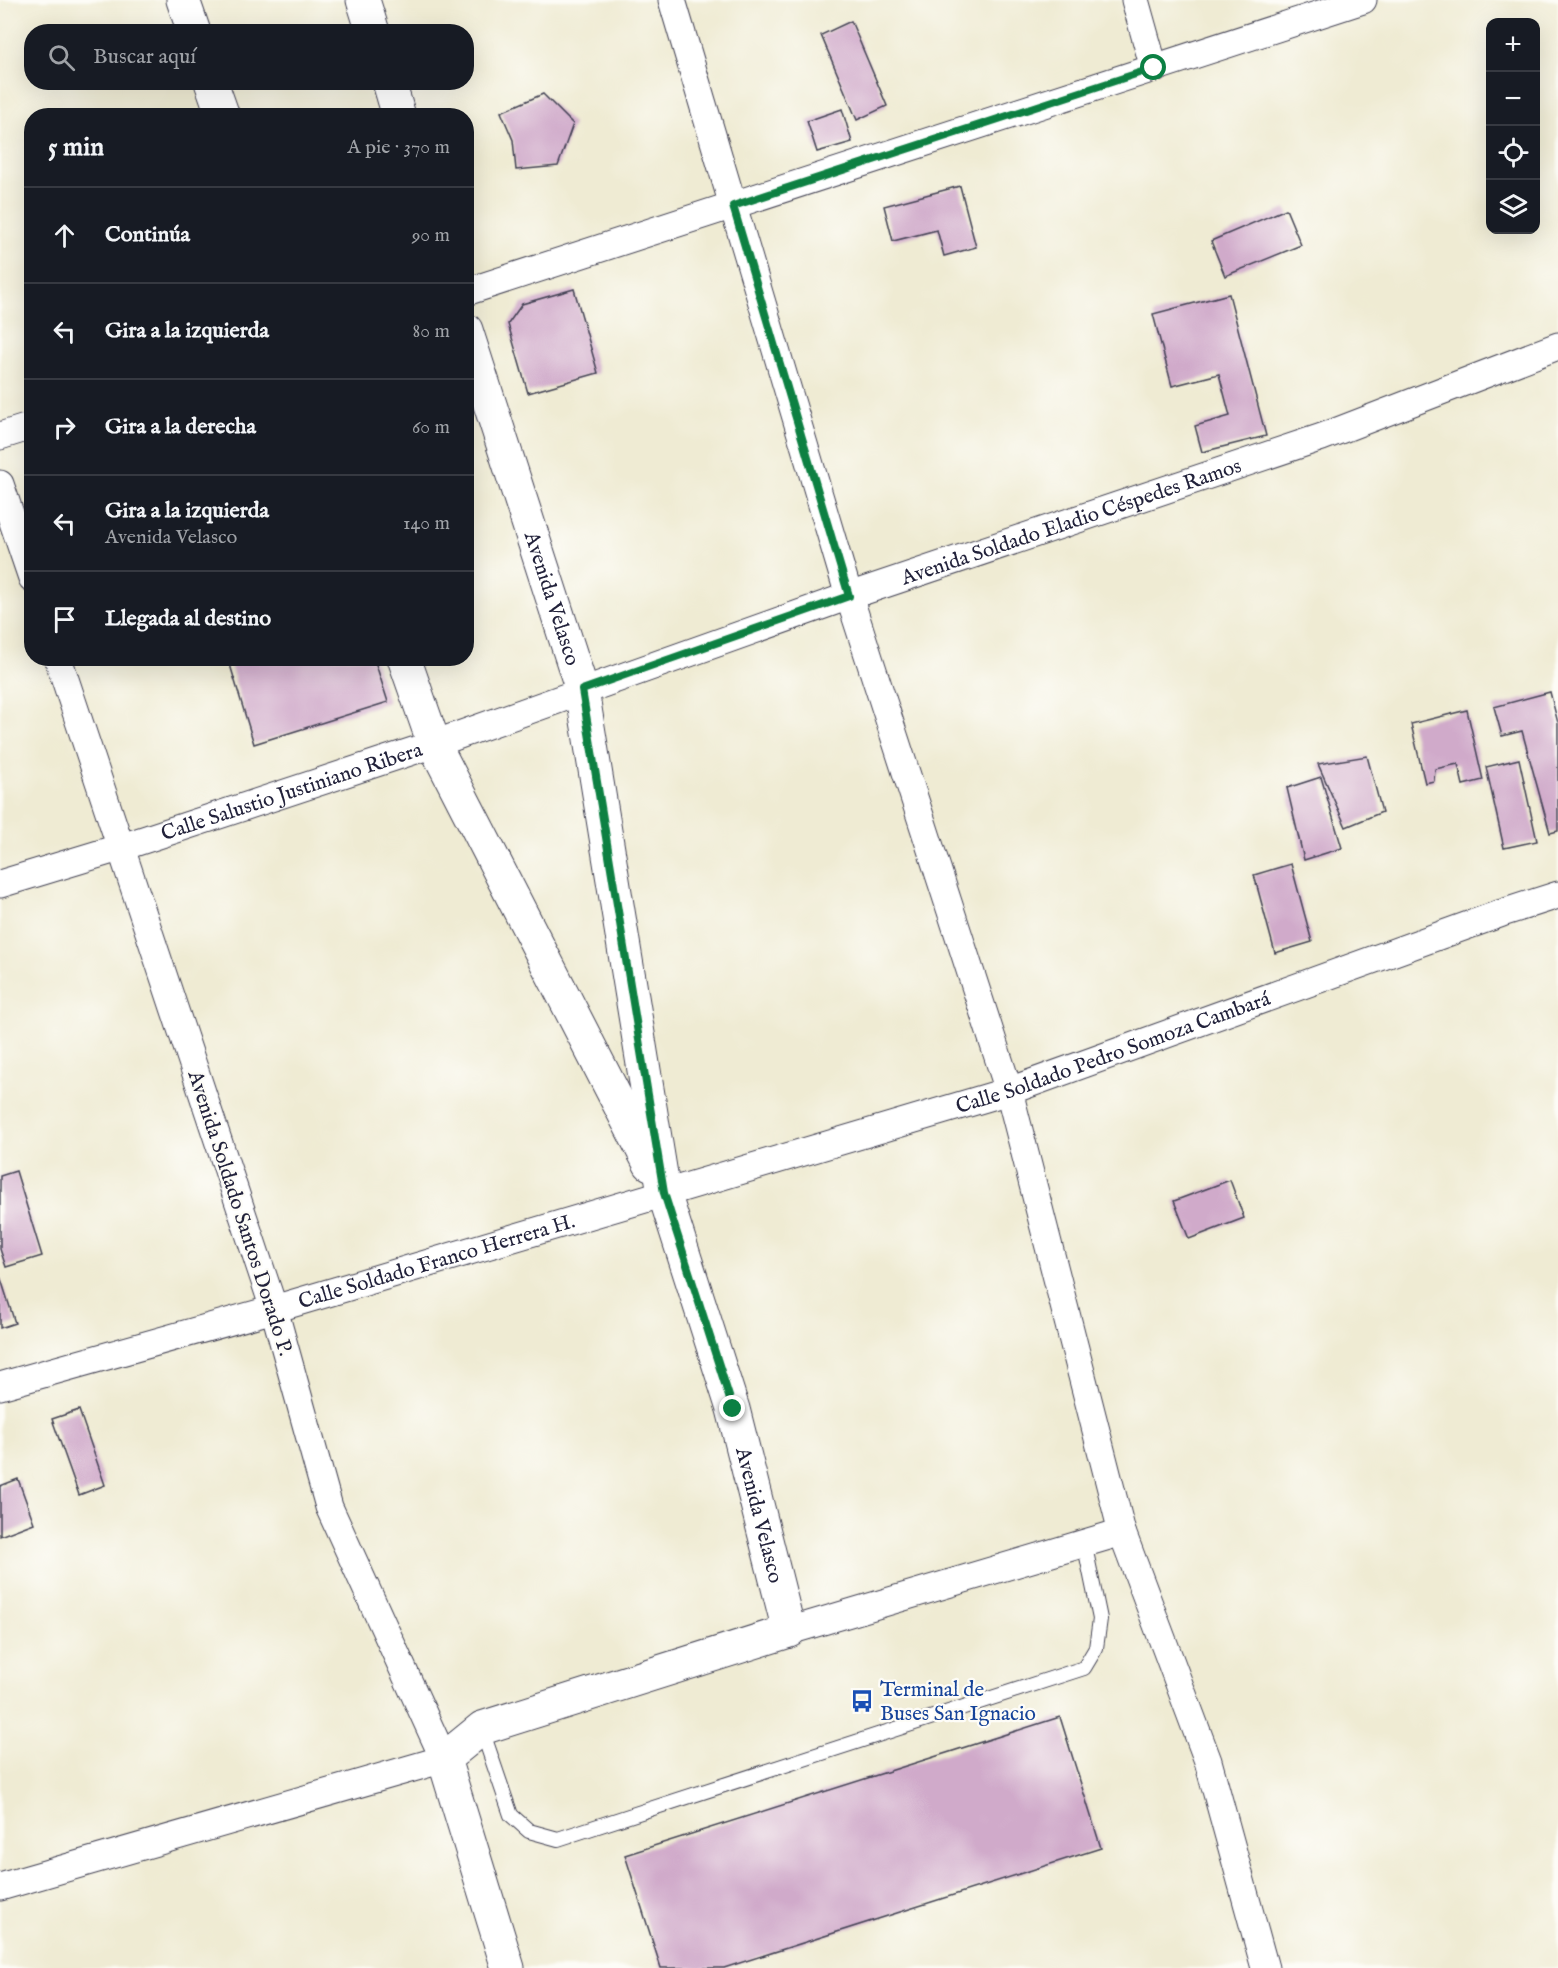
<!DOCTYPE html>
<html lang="es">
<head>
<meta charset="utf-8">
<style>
	:root { --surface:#171b24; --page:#20242c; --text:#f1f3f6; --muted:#9ea1a6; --line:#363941 }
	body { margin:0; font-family:"IM FELL English",serif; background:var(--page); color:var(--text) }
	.controls { position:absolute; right:18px; top:18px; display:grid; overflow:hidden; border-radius:12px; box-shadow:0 6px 24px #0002 }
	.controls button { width:54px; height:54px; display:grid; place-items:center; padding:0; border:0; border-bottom:2px solid var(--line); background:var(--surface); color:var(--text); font:30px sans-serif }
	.stop { position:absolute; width:18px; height:18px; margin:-14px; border:4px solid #0b8043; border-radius:50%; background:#fff }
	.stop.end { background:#0b8043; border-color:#fff; box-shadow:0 2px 6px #0008 }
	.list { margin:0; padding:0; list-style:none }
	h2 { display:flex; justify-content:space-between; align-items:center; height:78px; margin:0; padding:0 24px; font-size:26px }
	h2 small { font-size:20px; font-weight:400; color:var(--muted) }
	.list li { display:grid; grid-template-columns:39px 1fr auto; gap:18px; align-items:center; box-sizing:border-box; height:96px; padding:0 24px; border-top:2px solid var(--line) }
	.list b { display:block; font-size:22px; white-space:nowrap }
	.list p { margin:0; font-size:20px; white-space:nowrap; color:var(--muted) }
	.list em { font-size:20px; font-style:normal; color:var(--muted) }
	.icon { flex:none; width:33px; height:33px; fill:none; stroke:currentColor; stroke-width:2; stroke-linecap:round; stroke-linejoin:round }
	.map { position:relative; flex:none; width:1558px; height:1968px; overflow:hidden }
	.search { position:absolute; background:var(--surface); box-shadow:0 6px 24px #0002; left:24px; top:24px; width:450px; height:66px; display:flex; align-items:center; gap:15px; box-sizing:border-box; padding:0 21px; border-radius:24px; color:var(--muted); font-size:22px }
	.panel { position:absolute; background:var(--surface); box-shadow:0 6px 24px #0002; left:24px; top:108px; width:450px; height:558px; border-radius:24px }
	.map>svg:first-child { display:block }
	.building { fill:#d0aaca }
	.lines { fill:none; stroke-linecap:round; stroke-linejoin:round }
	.service-casing { stroke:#414052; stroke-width:16 }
	.minor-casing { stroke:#414052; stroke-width:29 }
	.tertiary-casing { stroke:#414052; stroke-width:35 }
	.service { stroke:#fff; stroke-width:14 }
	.minor { stroke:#fff; stroke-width:27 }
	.tertiary { stroke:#fff; stroke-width:33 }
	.route { stroke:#0b8043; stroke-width:8 }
	.labels { text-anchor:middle; stroke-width:4.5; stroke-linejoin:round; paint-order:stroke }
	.street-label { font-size:21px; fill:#22223b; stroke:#fdfcf7 }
	.transit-label { font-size:21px; fill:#164399; stroke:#fdfcf7; text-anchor:start }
</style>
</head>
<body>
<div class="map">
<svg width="1558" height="1968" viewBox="0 0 1558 1968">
	<rect width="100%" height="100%" fill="#fdfcf7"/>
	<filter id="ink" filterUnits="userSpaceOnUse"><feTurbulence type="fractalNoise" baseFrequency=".0167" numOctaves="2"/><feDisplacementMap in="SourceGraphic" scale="12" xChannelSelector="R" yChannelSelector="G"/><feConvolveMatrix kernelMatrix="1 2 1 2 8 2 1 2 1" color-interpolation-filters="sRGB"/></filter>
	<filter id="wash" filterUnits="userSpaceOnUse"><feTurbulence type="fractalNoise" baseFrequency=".008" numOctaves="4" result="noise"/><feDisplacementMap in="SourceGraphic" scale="24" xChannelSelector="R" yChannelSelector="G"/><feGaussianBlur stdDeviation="1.35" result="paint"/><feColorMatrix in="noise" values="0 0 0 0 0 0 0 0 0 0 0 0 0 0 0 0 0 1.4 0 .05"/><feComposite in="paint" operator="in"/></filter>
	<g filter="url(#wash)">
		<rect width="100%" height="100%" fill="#efebd3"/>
		<g id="blocks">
			<g class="building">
				<polygon points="851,21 887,106 857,120 821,35"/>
				<polygon points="543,94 573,124 558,166 516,170 513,140 501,112"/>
				<polygon points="842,109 852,142 817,152 807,121"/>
				<polygon points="960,186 976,247 944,256 937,230 893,241 884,206"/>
				<polygon points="1286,209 1301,245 1225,276 1211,241"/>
				<polygon points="574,289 598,373 528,393 508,324 522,304"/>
				<polygon points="1229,294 1266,436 1202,452 1195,426 1230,416 1219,374 1172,386 1153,314"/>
				<polygon points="228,658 374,658 388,702 254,744"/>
				<polygon points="1550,692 1558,723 1558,831 1550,833 1522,731 1502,736 1494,707"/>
				<polygon points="1467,710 1483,780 1463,785 1458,764 1435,769 1434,781 1425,783 1411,724"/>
				<polygon points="1367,756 1382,812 1346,827 1318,764"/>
				<polygon points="1519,759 1537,841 1504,848 1486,767"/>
				<polygon points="1321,777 1342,848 1304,860 1287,788"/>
				<polygon points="1291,864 1312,942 1275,953 1254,875"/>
				<polygon points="16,1171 42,1256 6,1267 0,1249 0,1176"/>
				<polygon points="1230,1180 1244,1218 1189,1239 1174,1201"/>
				<polygon points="0,1276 15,1323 0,1328"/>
				<polygon points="79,1410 105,1485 79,1495 52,1419"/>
				<polygon points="18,1479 34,1523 0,1536 0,1486"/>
				<polygon points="1060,1717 1101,1848 724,1968 661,1968 625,1855"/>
			</g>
		</g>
	</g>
	<g filter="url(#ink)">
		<use href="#blocks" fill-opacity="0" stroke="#414052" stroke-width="1.5"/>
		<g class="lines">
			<g class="service-casing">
				<polyline id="service" points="482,1730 511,1815 529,1831 558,1839 1084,1668 1096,1648 1100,1619 1084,1542"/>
			</g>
			<g class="minor-casing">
				<g id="minor">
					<polyline points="672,0 849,596 1009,1091 1122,1532 1208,1761 1265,1968"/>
					<polyline points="1135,0 1154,68"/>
					<polyline points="466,292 1363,0"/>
					<polyline points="0,436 32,426"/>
					<polyline points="0,484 32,578"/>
					<path id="s1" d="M 0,884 L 122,847 L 434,744 L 849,596 L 1322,437 L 1558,346"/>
					<path id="s2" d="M 0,1386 L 274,1309 L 1009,1091 L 1502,913 L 1558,895"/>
					<polyline points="789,1631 1122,1532"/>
					<polyline points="0,1887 444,1759 329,1507 274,1309 58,658"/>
				</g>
			</g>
			<g class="tertiary-casing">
				<g id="tertiary">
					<polyline points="183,0 194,32"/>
					<polyline points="363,0 373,32"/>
					<polyline points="211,82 223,116"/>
					<polyline points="389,82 399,116"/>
					<path id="s3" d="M 466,330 L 582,690 L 664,1193 L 733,1409 L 789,1631 L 482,1728 L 444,1759 L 508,1968"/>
					<polyline points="404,658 434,744 650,1164"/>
				</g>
			</g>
			<use href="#service" class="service"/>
			<use href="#minor" class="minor"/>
			<use href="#tertiary" class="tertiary"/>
		</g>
	</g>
	<g class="lines" filter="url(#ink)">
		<polyline class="route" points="733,1409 664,1193 582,690 849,596 733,206 1154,68"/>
	</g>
	<defs>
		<g id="bus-bare" transform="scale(1.8)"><path d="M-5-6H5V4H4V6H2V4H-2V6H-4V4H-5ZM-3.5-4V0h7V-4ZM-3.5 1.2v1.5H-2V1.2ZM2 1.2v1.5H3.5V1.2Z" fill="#1a4fb4" stroke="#fdfcf7" stroke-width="2.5" paint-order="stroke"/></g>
	</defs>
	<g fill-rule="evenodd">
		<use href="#bus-bare" x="862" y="1701"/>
	</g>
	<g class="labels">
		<g class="street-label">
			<text dy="7" stroke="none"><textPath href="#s1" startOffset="1131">Avenida Soldado Eladio Céspedes Ramos</textPath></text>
			<text dy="7" stroke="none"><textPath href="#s3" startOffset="282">Avenida Velasco</textPath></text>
			<text dy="7" stroke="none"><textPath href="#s1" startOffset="306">Calle Salustio Justiniano Ribera</textPath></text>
			<text dy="7" stroke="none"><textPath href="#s2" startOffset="1162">Calle Soldado Pedro Somoza Cambará</textPath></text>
			<text transform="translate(241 1213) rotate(72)" y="7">Avenida Soldado Santos Dorado P.</text>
			<text dy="7" stroke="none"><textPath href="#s2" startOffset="454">Calle Soldado Franco Herrera H.</textPath></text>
			<text dy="7" stroke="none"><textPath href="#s3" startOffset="1224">Avenida Velasco</textPath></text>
		</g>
		<g class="transit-label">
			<text x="880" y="1696">Terminal de<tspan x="880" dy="24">Buses San Ignacio</tspan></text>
		</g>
	</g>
</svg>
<div class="controls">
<button>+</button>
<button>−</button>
<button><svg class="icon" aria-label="locate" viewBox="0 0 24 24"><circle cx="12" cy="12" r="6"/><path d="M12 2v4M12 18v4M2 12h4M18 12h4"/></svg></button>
<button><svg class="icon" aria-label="layers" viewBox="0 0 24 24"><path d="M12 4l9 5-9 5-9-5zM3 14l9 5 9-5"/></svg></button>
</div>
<div class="stop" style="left:1154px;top:68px"></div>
<div class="stop end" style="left:733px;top:1409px"></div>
<div class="search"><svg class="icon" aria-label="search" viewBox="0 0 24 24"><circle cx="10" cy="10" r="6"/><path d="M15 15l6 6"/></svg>Buscar aquí</div>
<section class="panel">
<h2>5 min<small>A pie · 370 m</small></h2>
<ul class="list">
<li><svg class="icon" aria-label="ahead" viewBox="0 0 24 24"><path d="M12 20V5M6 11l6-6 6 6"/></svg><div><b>Continúa</b></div><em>90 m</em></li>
<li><svg class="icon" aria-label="left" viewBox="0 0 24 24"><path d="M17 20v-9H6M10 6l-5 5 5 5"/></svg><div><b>Gira a la izquierda</b></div><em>80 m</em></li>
<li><svg class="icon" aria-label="right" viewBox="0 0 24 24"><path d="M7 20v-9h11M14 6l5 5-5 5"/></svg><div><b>Gira a la derecha</b></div><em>60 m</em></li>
<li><svg class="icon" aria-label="left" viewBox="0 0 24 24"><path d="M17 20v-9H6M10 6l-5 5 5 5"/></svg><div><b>Gira a la izquierda</b><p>Avenida Velasco</p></div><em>140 m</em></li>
<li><svg class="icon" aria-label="arrive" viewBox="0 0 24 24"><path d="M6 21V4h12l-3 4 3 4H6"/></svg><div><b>Llegada al destino</b></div></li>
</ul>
</section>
</div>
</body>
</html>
